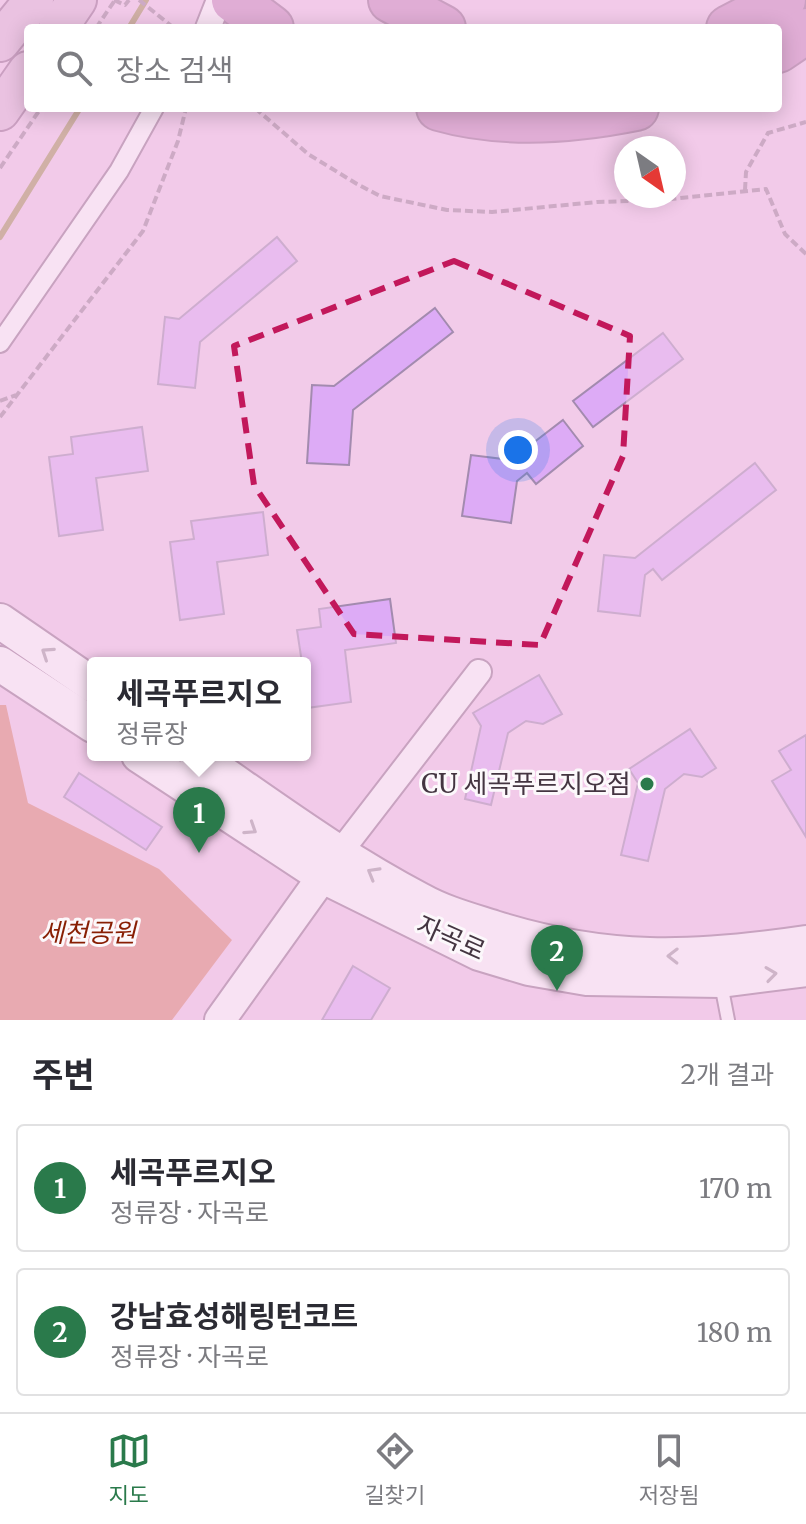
<!DOCTYPE html>
<html lang="ko">
<head>
<meta charset="utf-8">
<style>
	:root { --surface:#fff; --page:#f7f7f7; --text:#2b2b33; --muted:#7c7c81; --line:#e1e1e2; --accent:#2a7a4b }
	body { margin:0; font-family:Merriweather,"Noto Sans KR",serif; background:var(--page); color:var(--text) }
	.compass { position:absolute; left:614px; top:136px; width:72px; height:72px; border-radius:50%; background:var(--surface); box-shadow:0 4px 20px #0003; rotate:146deg }
	.you { position:absolute; left:518px; top:450px; width:28px; height:28px; margin:-20px; border:6px solid #fff; border-radius:50%; background:#1a73e8; box-shadow:0 0 0 12px #1a73e833 }
	.badge { display:grid; place-items:center; width:52px; height:52px; border-radius:50%; background:var(--accent); color:#fff; font-size:26px; font-weight:700 }
	.pin { position:absolute; translate:-50% -66px; filter:drop-shadow(0 2px 4px #0008) }
	.pin::after { content:''; position:absolute; top:42px; width:28px; height:24px; background:inherit; clip-path:polygon(0 0,100% 0,50% 100%) }
	.popup { position:absolute; left:87px; top:657px; width:224px; height:104px; box-sizing:border-box; display:grid; place-content:center; border-radius:8px; background:var(--surface); filter:drop-shadow(0 2px 6px #0005); font-size:26px; white-space:nowrap; color:var(--muted) }
	.popup b { font-size:30px; color:var(--text) }
	.popup::after { content:''; position:absolute; left:50%; top:100%; margin-left:-16px; border:16px solid transparent; border-top-color:var(--surface) }
	.list { margin:0; padding:0; list-style:none }
	h2 { display:flex; justify-content:space-between; align-items:center; height:104px; margin:0; padding:0 32px; font-size:34px }
	h2 small { font-size:26px; font-weight:400; color:var(--muted) }
	.list li { display:grid; grid-template-columns:52px 1fr auto; gap:24px; align-items:center; box-sizing:border-box; height:128px; margin:0 16px 16px; padding:0 16px; border:2px solid var(--line); border-radius:8px }
	.list b { display:block; font-size:30px; white-space:nowrap }
	.list p { margin:0; font-size:26px; white-space:nowrap; color:var(--muted) }
	.list em { font-size:26px; font-style:normal; color:var(--muted) }
	.icon { flex:none; width:44px; height:44px; fill:none; stroke:currentColor; stroke-width:2; stroke-linecap:round; stroke-linejoin:round }
	.map { position:relative; flex:none; width:806px; height:1020px; overflow:hidden }
	.search { position:absolute; background:var(--surface); box-shadow:0 4px 20px #0003; left:24px; right:24px; top:24px; height:88px; display:flex; align-items:center; gap:20px; box-sizing:border-box; padding:0 28px; border-radius:8px; color:var(--muted); font-size:30px }
	.sheet { height:392px; background:var(--surface) }
	nav { display:flex; justify-content:space-around; align-items:center; box-sizing:border-box; height:112px; border-top:2px solid var(--line); background:var(--surface); font-size:22px; color:var(--muted) }
	nav a { display:grid; justify-items:center; gap:4px }
	nav .on { color:var(--accent) }
	.map>svg:first-child { display:block }
	.forest { fill:#dc836e }
	.lines { fill:none; stroke-linecap:round; stroke-linejoin:round }
	.stream { stroke:#a79155; stroke-width:6 }
	.building { fill:#ddabf6; stroke:#a38baf; stroke-width:2 }
	.service-casing { stroke:#96738f; stroke-width:16 }
	.pedestrian-casing { stroke:#96738f; stroke-width:22 }
	.minor-casing { stroke:#96738f; stroke-width:28 }
	.tertiary-casing { stroke:#96738f; stroke-width:34 }
	.secondary-casing { stroke:#96738f; stroke-width:38 }
	.primary-casing { stroke:#9a6c91; stroke-width:42 }
	.motorway-casing { stroke:#9a6c91; stroke-width:48 }
	.path { stroke:#a0849a; stroke-width:4; stroke-dasharray:8 4; stroke-linecap:butt }
	.service { stroke:#fff; stroke-width:12 }
	.pedestrian { stroke:#fff; stroke-width:18 }
	.minor { stroke:#fff; stroke-width:24 }
	.tertiary { stroke:#fff; stroke-width:30 }
	.secondary { stroke:#fff; stroke-width:34 }
	.primary { stroke:#dfb8d7; stroke-width:38 }
	.motorway { stroke:#c989bc; stroke-width:44 }
	.oneway { stroke:#a29aa0 }
	.marked { fill:none; stroke:#c2185b; stroke-width:6; stroke-dasharray:16 10; stroke-linejoin:round }
	.poi-dot { fill:#2a7a4b; stroke:#fcf8fb; stroke-width:3 }
	.labels { text-anchor:middle; stroke-width:6; stroke-linejoin:round; paint-order:stroke }
	.poi-label { font-size:26px; fill:#443541; stroke:#fcf8fb; text-anchor:end }
	.park-label { font-size:26px; font-style:italic; fill:#881e03; stroke:#fcf8fb }
	.street-label { font-size:26px; fill:#443541; stroke:#fcf8fb }
</style>
</head>
<body>
<div class="map">
<svg width="806" height="1020" viewBox="0 0 806 1020">
	<rect width="100%" height="100%" fill="#f2cbe9"/>
	<polygon class="forest" points="0,705 6,705 28,803 159,869 232,940 172,1020 0,1020"/>
	<g class="lines">
		<g class="stream">
			<polyline points="129,28 146,0"/>
			<polyline points="0,237 80,108"/>
		</g>
	</g>
	<g class="building">
		<polygon points="277,237 297,261 200,342 195,388 158,384 165,317 179,319"/>
		<polygon points="435,308 453,332 353,410 349,465 307,463 312,385 334,386"/>
		<polygon points="663,333 683,359 593,427 573,401"/>
		<polygon points="563,420 583,446 536,484 527,473 517,481 511,523 462,516 471,455 511,460"/>
		<polygon points="142,427 148,471 96,478 103,530 59,536 49,457 73,454 71,437"/>
		<polygon points="755,463 776,490 662,580 653,569 645,575 640,616 598,611 604,555 635,558"/>
		<polygon points="263,512 268,555 217,562 224,614 180,620 170,542 194,539 191,521"/>
		<polygon points="390,599 396,643 345,650 351,702 307,708 305,663 302,663 297,630 321,627 319,609"/>
		<polygon points="539,675 562,714 543,724 526,721 508,733 491,805 465,799 481,726 473,713"/>
		<polygon points="690,729 716,768 702,777 684,774 665,789 648,861 621,855 638,783 629,769"/>
		<polygon points="806,735 806,837 772,781 791,770 779,751"/>
		<polygon points="79,773 162,827 146,850 64,797"/>
		<polygon points="353,966 390,988 371,1020 322,1020"/>
	</g>
	<g class="lines">
		<g class="service-casing">
			<polyline id="service" points="721,984 728,1020"/>
		</g>
		<g class="pedestrian-casing">
			<polyline id="pedestrian" points="0,343 119,171 154,108"/>
		</g>
		<g class="minor-casing">
			<g id="minor">
				<polyline points="208,28 219,0"/>
				<polyline points="331,864 479,672"/>
			</g>
		</g>
		<g class="tertiary-casing">
			<polyline id="tertiary" points="220,1020 323,876"/>
		</g>
		<g class="secondary-casing">
			<g id="secondary">
				<polyline points="0,621 93,685"/>
				<polyline points="0,664 93,725"/>
				<polyline points="139,755 323,876 479,953 529,968 587,978 721,980 806,969"/>
				<path d="M 196,755 C 269,805 341,859 420,900 C 443,913 469,920 494,928 C 606,963 692,960 806,943"/>
			</g>
		</g>
		<g class="primary-casing">
			<g id="primary">
				<polyline points="58,28 77,0"/>
				<polyline points="0,42 34,0"/>
				<polyline points="0,111 28,71"/>
			</g>
		</g>
		<g class="motorway-casing">
			<g id="motorway">
				<polyline points="234,0 271,28"/>
				<polyline points="391,0 443,28"/>
				<polyline points="729,28 783,0"/>
				<polyline points="778,50 806,31"/>
				<path d="M 439,108 C 502,126 572,121 636,108"/>
			</g>
		</g>
		<g class="path">
			<polyline points="114,0 125,5 129,0"/>
			<polyline points="139,0 174,28"/>
			<polyline points="96,28 115,0"/>
			<polyline points="255,108 308,154 357,184 380,196 447,210 492,212 597,202 661,200 766,189 785,234 806,254"/>
			<polyline points="0,168 41,108"/>
			<polyline points="745,190 746,172 768,133 806,122"/>
			<polyline points="0,401 16,395"/>
			<polyline points="0,417 143,231 178,141 186,108"/>
		</g>
		<use href="#service" class="service"/>
		<use href="#pedestrian" class="pedestrian"/>
		<use href="#minor" class="minor"/>
		<use href="#tertiary" class="tertiary"/>
		<use href="#secondary" class="secondary"/>
		<use href="#primary" class="primary"/>
		<use href="#motorway" class="motorway"/>
	</g>
	<defs><path id="oneway-chevron" d="M-2-3.5L2.5 0L-2 3.5" fill="none" stroke-width="1.6" stroke-linecap="round" stroke-linejoin="round" transform="scale(2)"/></defs>
	<g class="oneway">
		<use href="#oneway-chevron" transform="translate(47 653) rotate(-146)"/>
		<use href="#oneway-chevron" transform="translate(251 829) rotate(33)"/>
		<use href="#oneway-chevron" transform="translate(373 873) rotate(-150)"/>
		<use href="#oneway-chevron" transform="translate(673 956) rotate(-179)"/>
		<use href="#oneway-chevron" transform="translate(771 974) rotate(-8)"/>
	</g>
	<path d="M0 0H806V1020H0ZM 454,261 L 630,336 L 623,456 L 540,645 L 354,634 L 254,485 L 234,346 Z" fill="#f2cbe9" fill-opacity=".55" fill-rule="evenodd"/>
	<path class="marked" d="M 454,261 L 630,336 L 623,456 L 540,645 L 354,634 L 254,485 L 234,346 Z"/>
	<circle class="poi-dot" cx="647" cy="784" r="8"/>
	<g class="labels">
		<g class="poi-label">
			<text x="631" y="793">CU 세곡푸르지오점</text>
		</g>
		<g class="park-label">
			<text x="88" y="942">세천공원</text>
		</g>
		<g class="street-label">
			<text transform="translate(451 938) rotate(24)" y="9">자곡로</text>
		</g>
	</g>
</svg>
<svg class="compass" viewBox="-18 -18 36 36"><path d="M0-13l5 13h-10z" fill="#e53935"/><path d="M0 13l5-13h-10z" fill="#7c7c81"/></svg>
<div class="you"></div>
<div class="pin badge" style="left:199px;top:853px">1</div>
<div class="popup"><b>세곡푸르지오</b>정류장</div>
<div class="pin badge" style="left:557px;top:991px">2</div>
<div class="search"><svg class="icon" aria-label="search" viewBox="0 0 24 24"><circle cx="10" cy="10" r="6"/><path d="M15 15l6 6"/></svg>장소 검색</div>
</div>
<section class="sheet">
<h2>주변<small>2개 결과</small></h2>
<ul class="list">
<li><span class="badge">1</span><div><b>세곡푸르지오</b><p>정류장 · 자곡로</p></div><em>170 m</em></li>
<li><span class="badge">2</span><div><b>강남효성해링턴코트</b><p>정류장 · 자곡로</p></div><em>180 m</em></li>
</ul>
</section>
<nav>
<a class="on"><svg class="icon" aria-label="map" viewBox="0 0 24 24"><path d="M3 6l6-2 6 2 6-2v14l-6 2-6-2-6 2zM9 4v14M15 6v14"/></svg>지도</a>
<a><svg class="icon" aria-label="directions" viewBox="0 0 24 24"><path d="M12 3l9 9-9 9-9-9zM9 14v-3h6M13 9l2 2-2 2"/></svg>길찾기</a>
<a><svg class="icon" aria-label="saved" viewBox="0 0 24 24"><path d="M7 4h10v16l-5-4-5 4z"/></svg>저장됨</a>
</nav>
</body>
</html>
